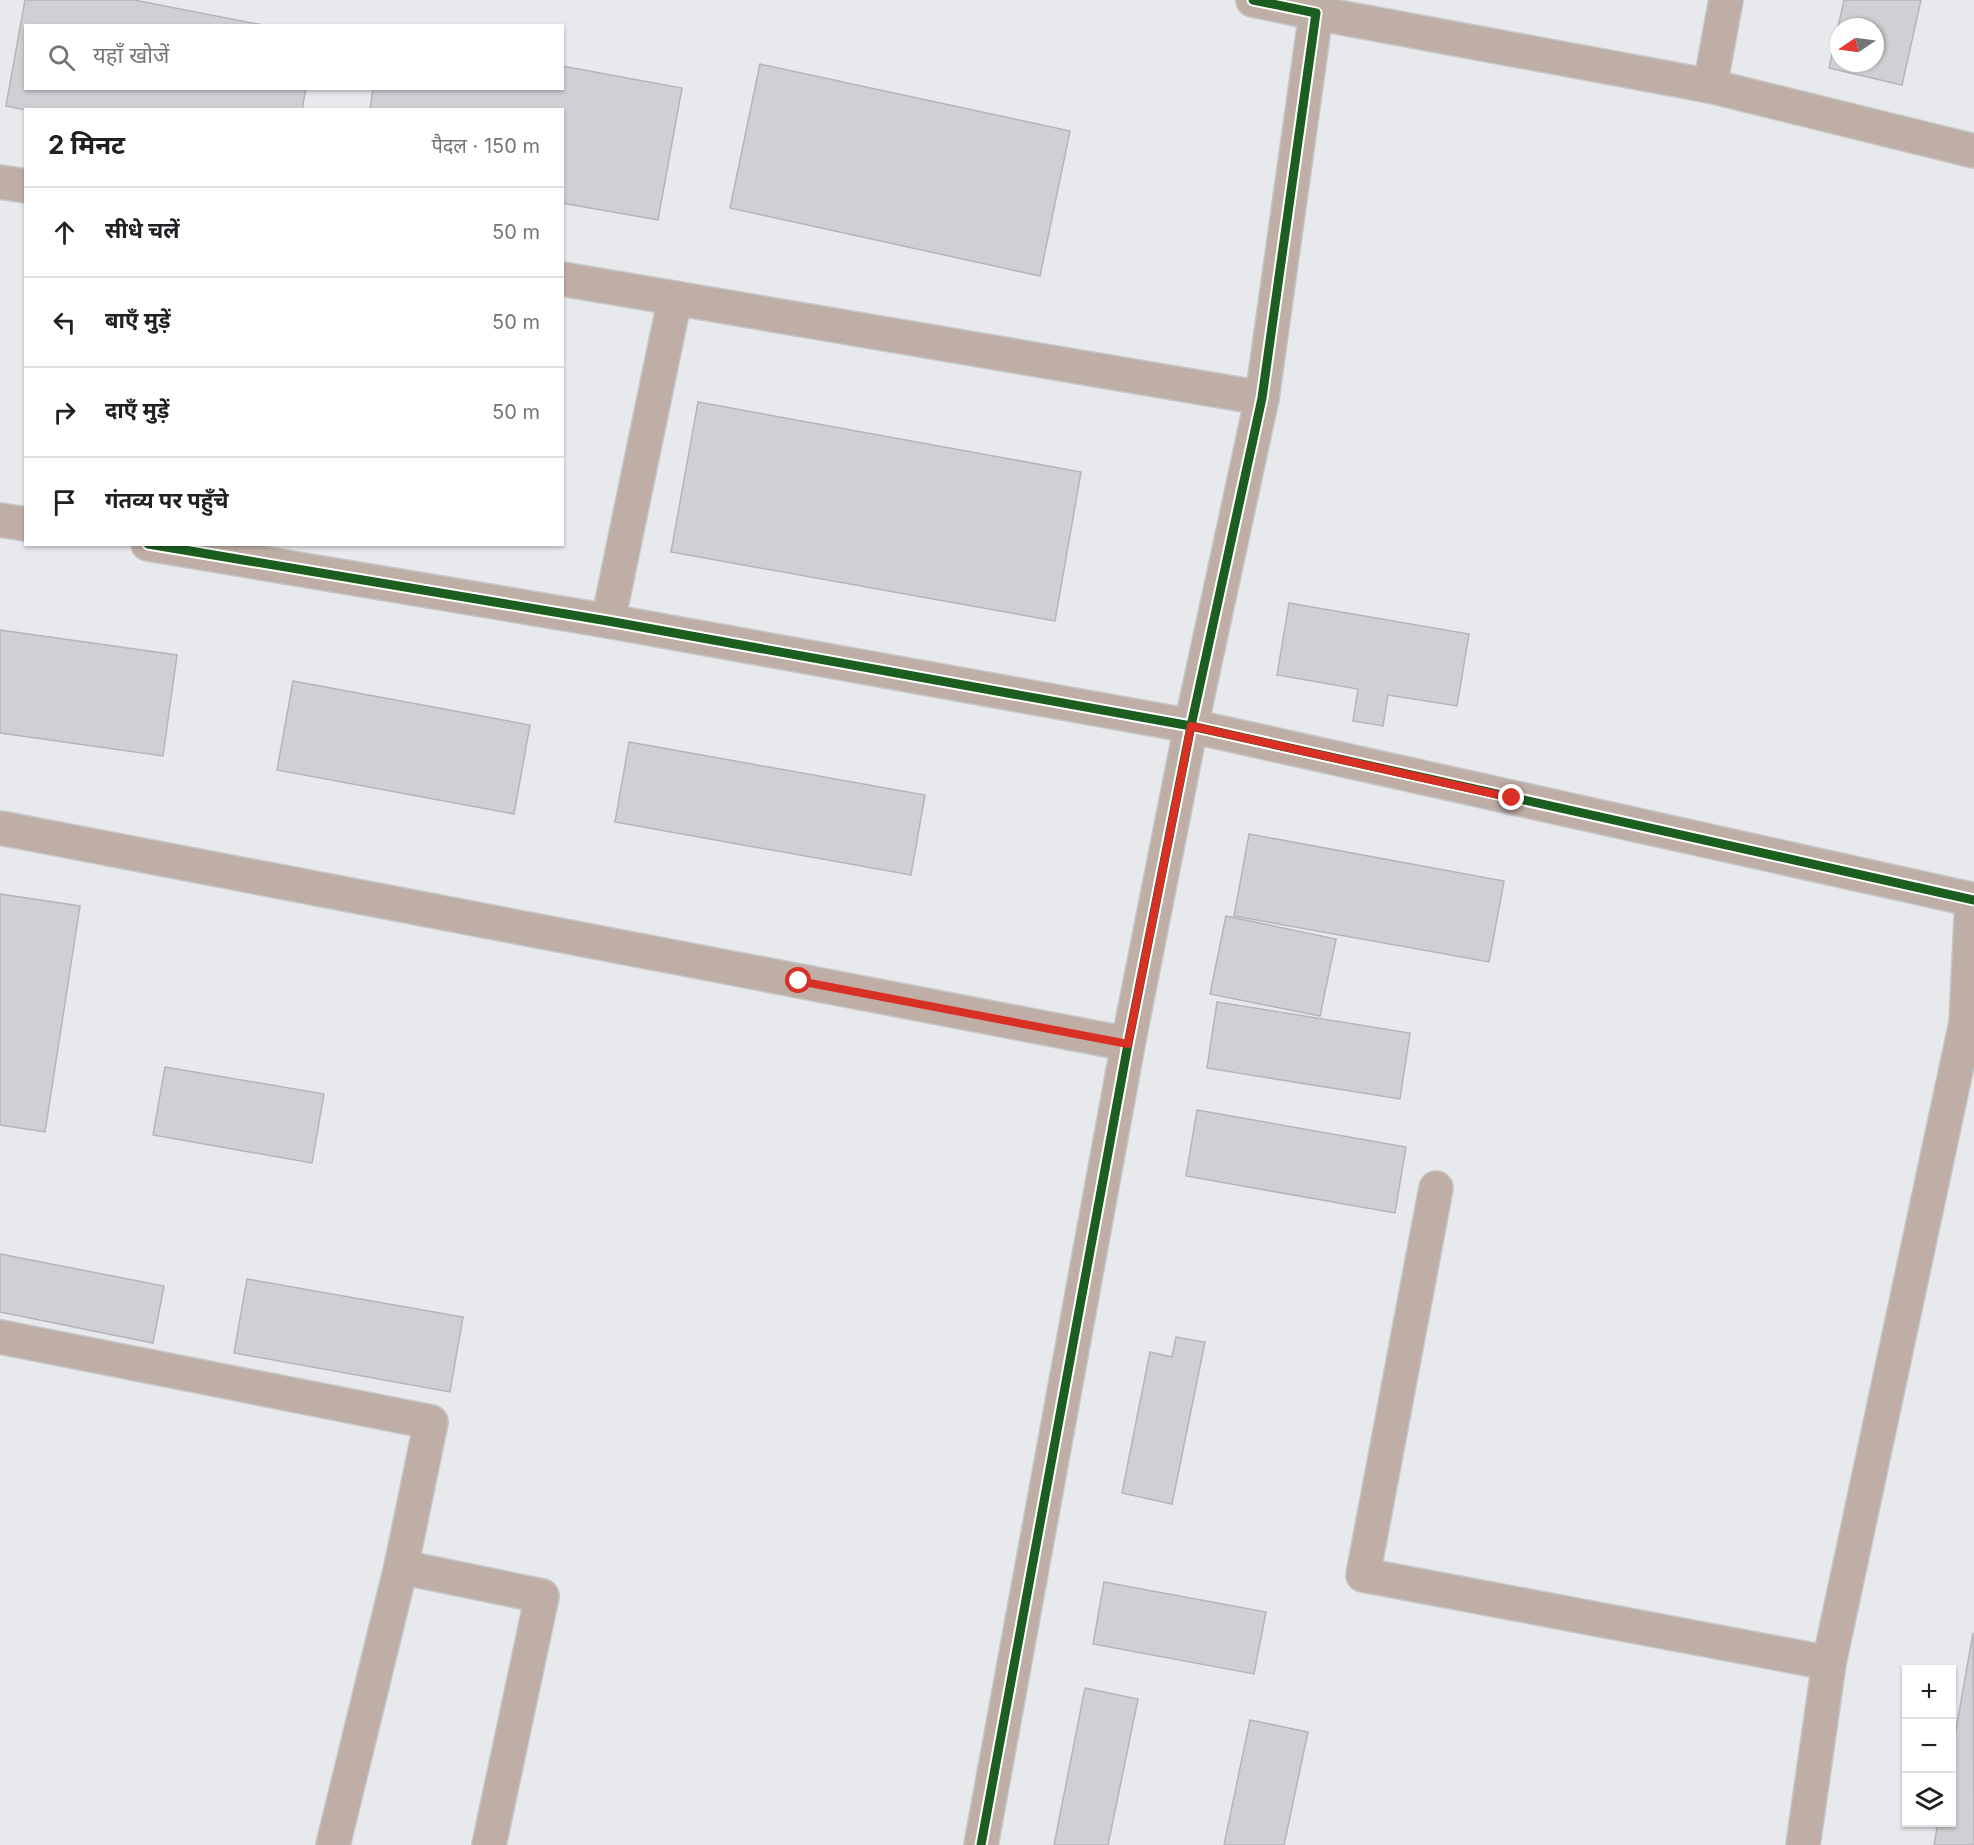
<!DOCTYPE html>
<html lang="hi">
<head>
<meta charset="utf-8">
<style>
	:root { --surface:#fff; --page:#f2f2f2; --text:#202124; --muted:#757577; --line:#e0e0e0 }
	body { margin:0; font-family:Inter,"Noto Sans Devanagari",sans-serif; background:var(--page); color:var(--text) }
	.controls { position:absolute; right:18px; bottom:18px; display:grid; overflow:hidden; border-radius:0px; box-shadow:0 2px 4px #0004 }
	.controls button { width:54px; height:54px; display:grid; place-items:center; padding:0; border:0; border-bottom:2px solid var(--line); background:var(--surface); color:var(--text); font:30px sans-serif }
	.compass { position:absolute; left:1830px; top:18px; width:54px; height:54px; border-radius:50%; background:var(--surface); box-shadow:0 2px 4px #0004; rotate:257deg }
	.stop { position:absolute; width:18px; height:18px; margin:-14px; border:4px solid #d93025; border-radius:50%; background:#fff }
	.stop.end { background:#d93025; border-color:#fff; box-shadow:0 2px 6px #0008 }
	.list { margin:0; padding:0; list-style:none }
	h2 { display:flex; justify-content:space-between; align-items:center; height:78px; margin:0; padding:0 24px; font-size:26px }
	h2 small { font-size:20px; font-weight:400; color:var(--muted) }
	.list li { display:grid; grid-template-columns:39px 1fr auto; gap:18px; align-items:center; box-sizing:border-box; height:90px; padding:0 24px; border-top:2px solid var(--line) }
	.list b { display:block; font-size:22px; white-space:nowrap }
	.list em { font-size:20px; font-style:normal; color:var(--muted) }
	.icon { flex:none; width:33px; height:33px; fill:none; stroke:currentColor; stroke-width:2; stroke-linecap:round; stroke-linejoin:round }
	.map { position:relative; flex:none; width:1974px; height:1845px; overflow:hidden }
	.search { position:absolute; background:var(--surface); box-shadow:0 2px 4px #0004; left:24px; top:24px; width:540px; height:66px; display:flex; align-items:center; gap:15px; box-sizing:border-box; padding:0 21px; border-radius:0px; color:var(--muted); font-size:22px }
	.panel { position:absolute; background:var(--surface); box-shadow:0 2px 4px #0004; left:24px; top:108px; width:540px; height:438px; border-radius:0px }
	.map>svg:first-child { display:block }
	.building { fill:#cfd0d3; stroke:#b4b5b8; stroke-width:1.5; fill-rule:evenodd }
	.lines { fill:none; stroke-linecap:round; stroke-linejoin:round }
	.minor-casing { stroke:#c4c5c7; stroke-width:36 }
	.minor { stroke:#bfaea5; stroke-width:33 }
	.cycleway-casing { stroke:#fff; stroke-width:13 }
	.cycleway { stroke:#1b5e20; stroke-width:9 }
	.route { stroke:#d93025; stroke-width:8 }
</style>
</head>
<body>
<div class="map">
<svg width="1974" height="1845" viewBox="0 0 1974 1845">
	<rect width="100%" height="100%" fill="#e7e9ec"/>
	<g class="building">
		<polygon points="25,0 134,0 268,26 26,26 26,88 306,88 302,110 26,110 6,106"/>
		<path d="M 1844,0 L 1921,0 L 1902,85 L 1829,68 ZM 1839,27 L 1875,27 L 1875,63 L 1839,63 Z"/>
		<polygon points="760,64 1070,131 1040,276 730,208"/>
		<polygon points="562,66 682,88 658,220 562,203 562,110 370,110 373,88 562,88"/>
		<polygon points="698,402 1081,472 1055,621 671,552"/>
		<polygon points="1289,603 1469,634 1457,706 1388,695 1383,726 1353,721 1358,689 1277,675"/>
		<polygon points="0,630 177,655 163,756 0,733"/>
		<polygon points="293,681 530,725 514,814 277,770"/>
		<polygon points="629,742 925,795 911,875 615,822"/>
		<polygon points="1249,834 1504,881 1489,962 1234,916"/>
		<polygon points="0,894 80,906 45,1132 0,1125"/>
		<polygon points="1226,916 1336,939 1320,1016 1210,994"/>
		<polygon points="1217,1002 1410,1033 1400,1099 1207,1068"/>
		<polygon points="165,1067 324,1094 312,1163 153,1135"/>
		<polygon points="1197,1110 1406,1147 1395,1213 1186,1176"/>
		<polygon points="0,1254 164,1286 153,1343 0,1312"/>
		<polygon points="247,1279 463,1317 450,1392 234,1353"/>
		<polygon points="1176,1337 1205,1342 1172,1504 1122,1493 1150,1352 1172,1357"/>
		<polygon points="1104,1582 1266,1612 1254,1674 1093,1644"/>
		<polygon points="1973,1633 1974,1845 1934,1845 1938,1822 1952,1822 1952,1752"/>
		<polygon points="1085,1688 1138,1699 1108,1845 1054,1845"/>
		<polygon points="1250,1720 1308,1732 1284,1845 1224,1845"/>
	</g>
	<g class="lines">
		<g class="minor-casing">
			<g id="minor">
				<polyline points="1316,13 1710,86 1974,151"/>
				<polyline points="1710,86 1726,0"/>
				<polyline points="0,182 26,186"/>
				<polyline points="562,279 1262,398"/>
				<polyline points="0,520 26,524"/>
				<polyline points="148,544 608,621 1191,726 1974,900"/>
				<polyline points="608,621 675,298"/>
				<polyline points="0,828 1128,1044"/>
				<polyline points="1436,1188 1363,1575 1829,1663"/>
				<polyline points="0,1337 431,1422 401,1567 333,1845"/>
				<polyline points="401,1567 542,1596 489,1845"/>
				<polyline points="981,1845 1128,1044 1191,726 1262,398 1316,13 1253,0"/>
				<polyline points="1803,1845 1829,1663 1966,1023 1972,900"/>
			</g>
		</g>
		<use href="#minor" class="minor"/>
		<g class="cycleway-casing">
			<g id="cycleway">
				<polyline points="148,544 608,621 1191,726 1974,900"/>
				<polyline points="981,1845 1128,1044 1191,726 1262,398 1316,13 1253,0"/>
			</g>
		</g>
		<use href="#cycleway" class="cycleway"/>
	</g>
	<g class="lines">
		<polyline class="route" points="799,981 1128,1044 1191,726 1512,798"/>
	</g>
</svg>
<div class="controls">
<button>+</button>
<button>−</button>
<button><svg class="icon" aria-label="layers" viewBox="0 0 24 24"><path d="M12 4l9 5-9 5-9-5zM3 14l9 5 9-5"/></svg></button>
</div>
<svg class="compass" viewBox="-18 -18 36 36"><path d="M0-13l5 13h-10z" fill="#e53935"/><path d="M0 13l5-13h-10z" fill="#757577"/></svg>
<div class="stop" style="left:799px;top:981px"></div>
<div class="stop end" style="left:1512px;top:798px"></div>
<div class="search"><svg class="icon" aria-label="search" viewBox="0 0 24 24"><circle cx="10" cy="10" r="6"/><path d="M15 15l6 6"/></svg>यहाँ खोजें</div>
<section class="panel">
<h2>2 मिनट<small>पैदल · 150 m</small></h2>
<ul class="list">
<li><svg class="icon" aria-label="ahead" viewBox="0 0 24 24"><path d="M12 20V5M6 11l6-6 6 6"/></svg><div><b>सीधे चलें</b></div><em>50 m</em></li>
<li><svg class="icon" aria-label="left" viewBox="0 0 24 24"><path d="M17 20v-9H6M10 6l-5 5 5 5"/></svg><div><b>बाएँ मुड़ें</b></div><em>50 m</em></li>
<li><svg class="icon" aria-label="right" viewBox="0 0 24 24"><path d="M7 20v-9h11M14 6l5 5-5 5"/></svg><div><b>दाएँ मुड़ें</b></div><em>50 m</em></li>
<li><svg class="icon" aria-label="arrive" viewBox="0 0 24 24"><path d="M6 21V4h12l-3 4 3 4H6"/></svg><div><b>गंतव्य पर पहुँचे</b></div></li>
</ul>
</section>
</div>
</body>
</html>
